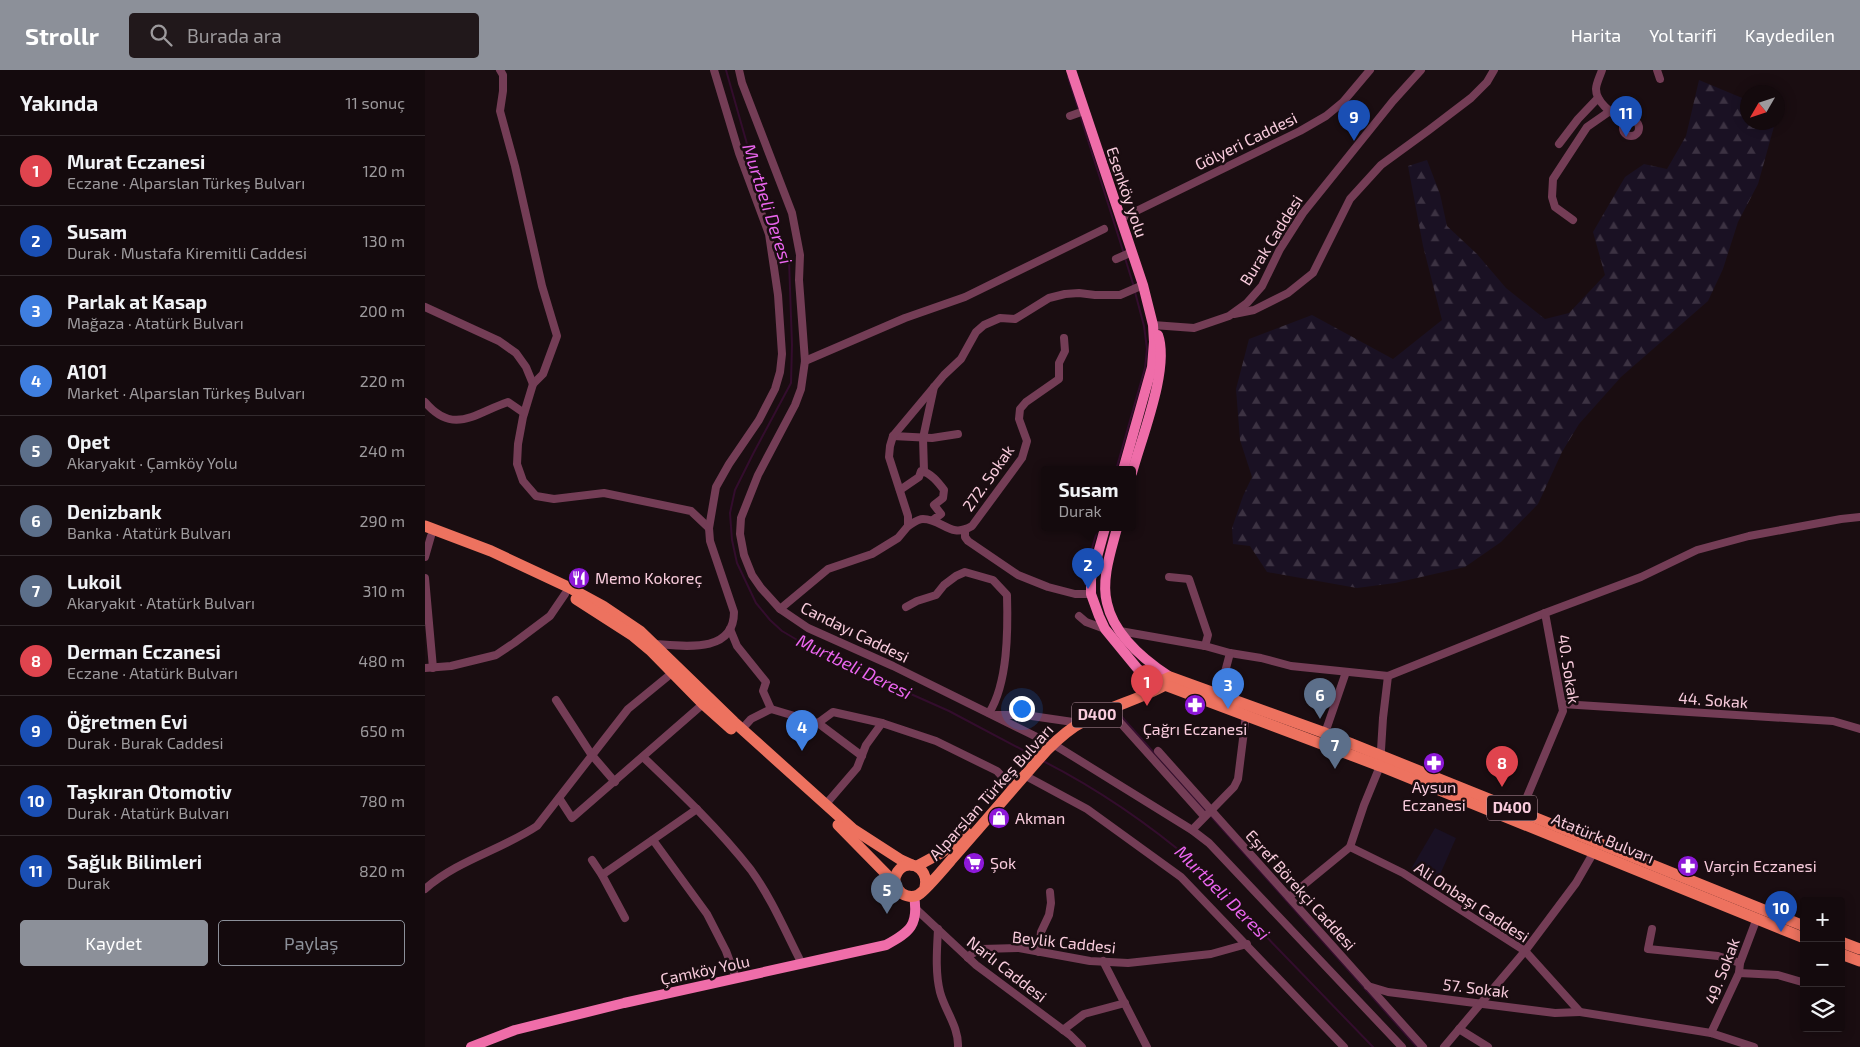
<!DOCTYPE html>
<html lang="tr">
<head>
<meta charset="utf-8">
<style>
	:root { --surface:#140a0d; --page:#21181b; --text:#f1f3f6; --muted:#9d9a9d; --line:#332b2e; --accent:#8c9099 }
	body { margin:0; font-family:"Exo 2",sans-serif; background:var(--page); color:var(--text) }
	.controls { position:absolute; right:15px; bottom:15px; display:grid; overflow:hidden; border-radius:5px; box-shadow:0 2px 12px #0003 }
	.controls button { width:45px; height:45px; display:grid; place-items:center; padding:0; border:0; border-bottom:1px solid var(--line); background:var(--surface); color:var(--text); font:25px sans-serif }
	.compass { position:absolute; left:1315px; top:15px; width:45px; height:45px; border-radius:50%; background:var(--surface); box-shadow:0 2px 12px #0003; rotate:231deg }
	.you { position:absolute; left:596px; top:638px; width:18px; height:18px; margin:-12px; border:4px solid #fff; border-radius:50%; background:#1a73e8; box-shadow:0 0 0 8px #1a73e833 }
	.badge { display:grid; place-items:center; width:32px; height:32px; border-radius:50%; background:var(--accent); color:#fff; font-size:16px; font-weight:700 }
	.pin { position:absolute; translate:-50% -41px; filter:drop-shadow(0 1px 2px #0008) }
	.pin::after { content:''; position:absolute; top:26px; width:18px; height:15px; background:inherit; clip-path:polygon(0 0,100% 0,50% 100%) }
	.popup { position:absolute; left:616px; top:396px; width:95px; height:65px; box-sizing:border-box; display:grid; place-content:center; border-radius:5px; background:var(--surface); filter:drop-shadow(0 1px 4px #0005); font-size:16px; white-space:nowrap; color:var(--muted) }
	.popup b { font-size:19px; color:var(--text) }
	.popup::after { content:''; position:absolute; left:50%; top:100%; margin-left:-10px; border:10px solid transparent; border-top-color:var(--surface) }
	.list { margin:0; padding:0; list-style:none }
	h2 { display:flex; justify-content:space-between; align-items:center; height:65px; margin:0; padding:0 20px; font-size:21px }
	h2 small { font-size:16px; font-weight:400; color:var(--muted) }
	.list li { display:grid; grid-template-columns:32px 1fr auto; gap:15px; align-items:center; box-sizing:border-box; height:70px; padding:0 20px; border-top:1px solid var(--line) }
	.list b { display:block; font-size:19px; white-space:nowrap }
	.list p { margin:0; font-size:16px; white-space:nowrap; color:var(--muted) }
	.list em { font-size:16px; font-style:normal; color:var(--muted) }
	.actions { display:flex; gap:10px; padding:15px 20px }
	.actions a { flex:1; padding:11px 0; border:1px solid var(--accent); border-radius:5px; text-align:center; font-size:18px; color:var(--accent) }
	.actions .main { background:var(--accent); color:#fff }
	.icon { flex:none; width:28px; height:28px; fill:none; stroke:currentColor; stroke-width:2; stroke-linecap:round; stroke-linejoin:round }
	.map { position:relative; flex:none; width:1435px; height:977px; overflow:hidden }
	header { display:flex; align-items:center; gap:30px; box-sizing:border-box; height:70px; padding:0 25px; background:var(--accent); color:#fff }
	header strong { font-size:24px }
	nav { display:flex; gap:28px; margin-inline-start:auto; font-size:18px }
	.search { width:350px; height:45px; background:var(--page); display:flex; align-items:center; gap:12px; box-sizing:border-box; padding:0 18px; border-radius:5px; color:var(--muted); font-size:19px }
	main { display:flex }
	aside { flex:1; background:var(--surface) }
	.map>svg:first-child { display:block }
	.forest { fill:url(#forest-firs) }
	.garden { fill:#1a1123 }
	.lines { fill:none; stroke-linecap:round; stroke-linejoin:round }
	.stream { stroke:#330d2d; stroke-width:2 }
	.street { stroke:#743d56; stroke-width:8 }
	.secondary { stroke:#ef6da9; stroke-width:10 }
	.primary { stroke:#ed725f; stroke-width:11 }
	.labels { text-anchor:middle; stroke-width:5; stroke-linejoin:round; paint-order:stroke }
	.shield { fill:#1a0d11; stroke:#b693a0; stroke-width:1 }
	.shield-label { font-size:15px; font-weight:bold; fill:#f9ccdd }
	.street-label { font-size:16px; fill:#f9ccdd; stroke:#1a0d11 }
	.poi-label { font-size:16px; fill:#f9ccdd; stroke:#1a0d11; text-anchor:start }
	.water-label { font-size:18px; font-style:italic; fill:#ea65ee; stroke:#1a0d11 }
</style>
</head>
<body>
<header>
<strong>Strollr</strong>
<div class="search"><svg class="icon" aria-label="search" viewBox="0 0 24 24"><circle cx="10" cy="10" r="6"/><path d="M15 15l6 6"/></svg>Burada ara</div>
<nav><a>Harita</a><a>Yol tarifi</a><a>Kaydedilen</a></nav>
</header>
<main>
<aside>
<h2>Yakında<small>11 sonuç</small></h2>
<ul class="list">
<li><span class="badge" style="background:#e0444e">1</span><div><b>Murat Eczanesi</b><p>Eczane · Alparslan Türkeş Bulvarı</p></div><em>120 m</em></li>
<li><span class="badge" style="background:#1a4fb4">2</span><div><b>Susam</b><p>Durak · Mustafa Kiremitli Caddesi</p></div><em>130 m</em></li>
<li><span class="badge" style="background:#3f7fe0">3</span><div><b>Parlak at Kasap</b><p>Mağaza · Atatürk Bulvarı</p></div><em>200 m</em></li>
<li><span class="badge" style="background:#3f7fe0">4</span><div><b>A101</b><p>Market · Alparslan Türkeş Bulvarı</p></div><em>220 m</em></li>
<li><span class="badge" style="background:#5c6f8a">5</span><div><b>Opet</b><p>Akaryakıt · Çamköy Yolu</p></div><em>240 m</em></li>
<li><span class="badge" style="background:#5c6f8a">6</span><div><b>Denizbank</b><p>Banka · Atatürk Bulvarı</p></div><em>290 m</em></li>
<li><span class="badge" style="background:#5c6f8a">7</span><div><b>Lukoil</b><p>Akaryakıt · Atatürk Bulvarı</p></div><em>310 m</em></li>
<li><span class="badge" style="background:#e0444e">8</span><div><b>Derman Eczanesi</b><p>Eczane · Atatürk Bulvarı</p></div><em>480 m</em></li>
<li><span class="badge" style="background:#1a4fb4">9</span><div><b>Öğretmen Evi</b><p>Durak · Burak Caddesi</p></div><em>650 m</em></li>
<li><span class="badge" style="background:#1a4fb4">10</span><div><b>Taşkıran Otomotiv</b><p>Durak · Atatürk Bulvarı</p></div><em>780 m</em></li>
<li><span class="badge" style="background:#1a4fb4">11</span><div><b>Sağlık Bilimleri</b><p>Durak</p></div><em>820 m</em></li>
</ul>
<div class="actions"><a class="main">Kaydet</a><a>Paylaş</a></div>
</aside>
<div class="map">
<svg width="1435" height="977" viewBox="0 0 1435 977">
	<defs>
		<pattern id="forest-firs" width="22" height="20" patternUnits="userSpaceOnUse" patternTransform="scale(1.25)"><rect width="22" height="20" fill="#1a1123"/><path d="M5 1l3.5 6h-7zM16 11l3.5 6h-7z" fill="#3c3242"/></pattern>
	</defs>
	<rect width="100%" height="100%" fill="#1a0d11"/>
	<polygon class="forest" points="1274,10 1322,30 1322,52 1350,53 1333,114 1313,152 1298,199 1283,231 1196,307 1154,354 1137,382 1113,434 1076,472 1040,497 970,513 932,518 842,502 825,476 808,474 807,458 818,426 827,407 815,370 811,319 824,269 887,245 968,289 1017,250 998,176 983,96 1002,90 1015,124 1022,156 1052,184 1081,218 1120,249 1144,243 1180,205 1168,162 1200,107 1219,94 1242,99 1261,66"/>
	<polygon class="garden" points="1010,758 1031,768 1011,814 986,799"/>
	<g class="lines">
		<g class="stream">
			<polyline points="301,0 324,81 364,190 367,275 366,313 328,384 310,420 305,443 307,470 312,493 331,533 345,550 357,561 396,584 524,641 609,686"/>
			<polyline points="643,7 654,41"/>
			<polyline points="655,45 699,184"/>
			<polyline points="700,188 709,217"/>
			<polyline points="691,400 720,298 722,279 719,256 710,222"/>
			<polyline points="660,514 662,495 673,458"/>
			<polyline points="696,646 781,741"/>
			<path d="M 618,691 C 673,719 725,755 772,795 L 948,977"/>
			<polyline points="784,744 992,977"/>
		</g>
		<g class="street">
			<polyline points="75,0 78,5 78,21 75,41 90,96 117,216 132,266 118,304 108,314"/>
			<polyline points="314,0 317,13 367,143 375,185 374,210 380,291 376,319 370,335 333,405 316,448 315,464 319,485 327,505 336,518 355,539 383,558 468,596 622,672"/>
			<path d="M 1177,0 C 1175,6 1171,14 1171,19 C 1171,34 1190,45 1200,52"/>
			<polyline points="1232,0 1235,9"/>
			<polyline points="645,46 659,41"/>
			<circle cx="1206" cy="58" r="8"/>
			<polyline points="1134,74 1153,49 1173,28"/>
			<polyline points="695,149 875,61 901,46 918,32 945,0"/>
			<polyline points="1148,150 1130,137 1127,127 1128,109 1162,57 1185,41"/>
			<polyline points="691,189 707,182"/>
			<path d="M 0,237 L 74,271 L 91,283 L 101,297 L 108,314 L 98,347 L 93,374 L 92,394 L 98,411 L 111,426 L 129,429 L 179,423 L 266,441 L 284,458 L 285,471 L 309,542 C 309,584 259,576 230,574"/>
			<polyline points="809,244 829,240 863,223 888,203 925,129 956,95 1004,60 1046,28 1062,12 1069,0"/>
			<polyline points="728,255 769,258 804,246 822,233 837,216 855,179 878,143 968,31 996,0"/>
			<polyline points="380,291 480,248 540,227 679,159"/>
			<path d="M 0,332 C 29,366 50,343 83,332 L 99,343"/>
			<polyline points="468,366 507,368 533,364"/>
			<polyline points="499,401 498,368 509,317"/>
			<path d="M 475,420 L 494,407 L 496,401 C 506,403 513,412 519,420 L 518,428 L 509,435 L 516,444 L 508,450"/>
			<path d="M 483,456 C 488,453 493,449 498,449 C 518,449 525,469 547,456 L 597,388 L 602,371 L 594,349 L 595,339 L 601,332 L 634,309 L 634,293 L 640,281 L 639,268"/>
			<polyline points="284,458 291,417 304,394 334,350 350,319 355,302 357,284 353,225 344,164 314,83 289,0"/>
			<polyline points="540,460 540,467 543,471 593,505 623,517 650,524 666,524"/>
			<polyline points="0,487 6,466"/>
			<polyline points="744,507 764,509 783,565 780,576"/>
			<polyline points="0,508 8,598"/>
			<path d="M 481,537 L 492,531 L 511,525 L 519,515 L 531,506 L 540,502 L 568,510 L 582,525 C 583,560 583,613 564,643"/>
			<polyline points="355,539 403,499 447,484 473,468 483,456 483,446 464,387 465,376 468,366 519,305 536,289 551,262 559,255 575,248 590,249 624,228 640,224 654,223 670,225 695,225 718,215"/>
			<polyline points="654,546 661,552 680,559"/>
			<polyline points="305,559 312,576 341,612 338,621 346,639"/>
			<polyline points="695,561 780,576 805,583 836,588 866,596 963,606 1120,543 1216,507 1272,480 1324,466 1416,449 1435,447"/>
			<polyline points="0,598 26,596 71,585 89,573 125,546 140,524"/>
			<polyline points="794,625 805,583"/>
			<polyline points="131,630 166,684 190,712"/>
			<polyline points="1137,634 1408,651 1435,659"/>
			<polyline points="684,640 779,746"/>
			<polyline points="571,645 600,645 648,652"/>
			<polyline points="393,653 408,642 457,653"/>
			<polyline points="317,659 326,649 346,639 393,653 437,686"/>
			<polyline points="900,663 921,602"/>
			<polyline points="628,674 767,760 784,773 977,977"/>
			<polyline points="733,681 998,977"/>
			<path d="M 218,687 C 256,723 294,759 326,800 C 347,829 361,863 377,894"/>
			<polyline points="599,705 662,739 756,807 919,977"/>
			<polyline points="134,728 147,748 278,634"/>
			<polyline points="401,734 432,698 441,675 457,653 511,671 572,701 584,714"/>
			<polyline points="1096,741 1138,641 1120,543"/>
			<polyline points="767,760 809,717 813,709 821,645"/>
			<polyline points="228,770 282,844 301,881 311,908"/>
			<polyline points="925,777 939,735 955,696 958,648 963,606"/>
			<polyline points="167,790 177,805 200,848"/>
			<polyline points="177,805 272,739"/>
			<path d="M 0,819 C 33,790 76,780 112,756 L 203,639 L 247,603"/>
			<polyline points="864,827 925,777 978,803 1100,881 1155,942 1286,963 1329,977"/>
			<polyline points="491,839 551,895 645,965 657,977"/>
			<path d="M 513,859 C 512,879 510,902 515,922 C 520,941 534,957 533,977"/>
			<polyline points="1227,859 1223,879 1293,886 1315,893"/>
			<polyline points="614,882 616,862 624,845 626,833 625,822"/>
			<polyline points="543,888 545,885 556,879 594,878 665,891 703,893 786,884 822,874"/>
			<polyline points="678,891 722,977"/>
			<polyline points="1314,903 1353,905 1377,912"/>
			<polyline points="943,916 963,922 1130,943 1155,942"/>
			<polyline points="1034,959 1063,977"/>
			<polyline points="638,960 659,944 700,933"/>
			<polyline points="1286,963 1314,903 1315,893 1332,848"/>
			<polyline points="1019,977 1100,881 1151,813 1170,780"/>
		</g>
		<g class="secondary">
			<polyline points="646,0 718,215 728,255 729,272 727,297 698,400"/>
			<path d="M 707,403 C 716,369 745,298 733,265"/>
			<polyline points="680,458 666,509 666,524 674,546 680,559 712,598 722,607 740,614"/>
			<path d="M 692,458 C 686,481 676,509 682,533 C 689,565 719,590 745,607"/>
			<path d="M 46,977 L 90,960 L 199,933 L 461,875 C 485,862 494,855 489,826"/>
		</g>
		<g class="primary">
			<polyline points="0,456 66,481 143,517 178,536 215,561 309,652 428,759 476,790 487,795"/>
			<polyline points="151,529 207,565 225,580 278,634 306,659"/>
			<polyline points="731,613 745,607 900,663 1379,856"/>
			<polyline points="413,755 470,813"/>
			<polyline points="492,796 516,783 542,763"/>
			<path d="M 500,817 C 505,796 479,786 471,805 C 469,809 470,815 473,819 C 477,826 486,828 493,825 C 500,821 521,796 527,789 C 559,753 590,716 622,680 C 633,669 645,658 659,651 C 685,636 714,630 740,615 L 955,696 L 1379,868"/>
			<polyline points="1416,872 1435,879"/>
			<polyline points="1416,884 1435,891"/>
		</g>
	</g>
	<defs>
		<g id="restaurant-disc" transform="scale(1.125)"><circle r="9.5" fill="#8e18d9" stroke="#1a0d11"/><path d="M-5-6h1v4h1v-4h1v4h1v-4h1v5L-1.5 .5V6h-2V.5L-5-1ZM5-6V6H3V1.5H1.5Q1.5-4 5-6Z" fill="#fff"/></g>
		<g id="pharmacy-disc" transform="scale(1.125)"><circle r="9.5" fill="#8e18d9" stroke="#1a0d11"/><path d="M-2-6h4v4h4v4h-4v4h-4v-4h-4v-4h4Z" fill="#fff"/></g>
		<g id="shop-disc" transform="scale(1.125)"><circle r="9.5" fill="#8e18d9" stroke="#1a0d11"/><path d="M-5-2.5h2.3a2.7 3.5 0 0 1 5.4 0H5L5.5 6h-11ZM-1.5-2.5h3a1.5 2.3 0 0 0-3 0Z" fill="#fff"/></g>
		<g id="supermarket-disc" transform="scale(1.125)"><circle r="9.5" fill="#8e18d9" stroke="#1a0d11"/><path d="M-6-5.5h2.5l.6 2H6L4.5 2H-2.5L-4.4-4H-6ZM-1.5 3.2a1.3 1.3 0 1 0 .1 0ZM3 3.2a1.3 1.3 0 1 0 .1 0Z" fill="#fff"/></g>
	</defs>
	<g fill-rule="evenodd">
		<use href="#restaurant-disc" x="154" y="508"/>
		<use href="#pharmacy-disc" x="770" y="635"/>
		<use href="#pharmacy-disc" x="1009" y="693"/>
		<use href="#shop-disc" x="574" y="748"/>
		<use href="#supermarket-disc" x="549" y="793"/>
		<use href="#pharmacy-disc" x="1263" y="796"/>
	</g>
	<g class="labels">
		<g class="shield">
			<rect x="647" y="632.5" width="50" height="25" rx="4"/>
			<rect x="1062" y="725.5" width="50" height="25" rx="4"/>
		</g>
		<g class="shield-label">
			<text x="672" y="650">D400</text>
			<text x="1087" y="743">D400</text>
		</g>
		<g class="street-label">
			<text transform="translate(821 71) rotate(-26)" y="6">Gölyeri Caddesi</text>
			<text transform="translate(702 122) rotate(71)" y="6">Esenköy yolu</text>
			<text transform="translate(846 170) rotate(-58)" y="6">Burak Caddesi</text>
			<text transform="translate(563 408) rotate(-55)" y="6">272. Sokak</text>
			<text transform="translate(430 562) rotate(26)" y="6">Candayı Caddesi</text>
			<text transform="translate(1144 599) rotate(81)" y="6">40. Sokak</text>
			<text transform="translate(1288 630) rotate(4)" y="6">44. Sokak</text>
			<text transform="translate(566 722) rotate(-48)" y="6">Alparslan Türkeş Bulvarı</text>
			<text transform="translate(1178 768) rotate(22)" y="6">Atatürk Bulvarı</text>
			<text transform="translate(876 820) rotate(48)" y="6">Eşref Börekçi Caddesi</text>
			<text transform="translate(1047 832) rotate(33)" y="6">Ali Onbaşı Caddesi</text>
			<text transform="translate(639 872) rotate(6)" y="6">Beylik Caddesi</text>
			<text transform="translate(582 899) rotate(38)" y="6">Narlı Caddesi</text>
			<text transform="translate(280 900) rotate(-12)" y="6">Çamköy Yolu</text>
			<text transform="translate(1297 901) rotate(-69)" y="6">49. Sokak</text>
			<text transform="translate(1051 918) rotate(7)" y="6">57. Sokak</text>
		</g>
		<g class="poi-label">
			<text x="170" y="514">Memo Kokoreç</text>
			<text x="770" y="665" text-anchor="middle">Çağrı Eczanesi</text>
			<text x="1009" y="723" text-anchor="middle">Aysun<tspan x="1009" dy="18">Eczanesi</tspan></text>
			<text x="590" y="754">Akman</text>
			<text x="565" y="799">Şok</text>
			<text x="1279" y="802">Varçin Eczanesi</text>
		</g>
		<g class="water-label">
			<text transform="translate(342 134) rotate(72)" y="6">Murtbeli Deresi</text>
			<text transform="translate(429 597) rotate(26)" y="6">Murtbeli Deresi</text>
			<text transform="translate(797 823) rotate(45)" y="6">Murtbeli Deresi</text>
		</g>
	</g>
</svg>
<div class="controls">
<button>+</button>
<button>−</button>
<button><svg class="icon" aria-label="layers" viewBox="0 0 24 24"><path d="M12 4l9 5-9 5-9-5zM3 14l9 5 9-5"/></svg></button>
</div>
<svg class="compass" viewBox="-18 -18 36 36"><path d="M0-13l5 13h-10z" fill="#e53935"/><path d="M0 13l5-13h-10z" fill="#9d9a9d"/></svg>
<div class="you"></div>
<div class="pin badge" style="left:722px;top:636px;background:#e0444e">1</div>
<div class="pin badge" style="left:663px;top:519px;background:#1a4fb4">2</div>
<div class="popup"><b>Susam</b>Durak</div>
<div class="pin badge" style="left:803px;top:639px;background:#3f7fe0">3</div>
<div class="pin badge" style="left:377px;top:681px;background:#3f7fe0">4</div>
<div class="pin badge" style="left:462px;top:844px;background:#5c6f8a">5</div>
<div class="pin badge" style="left:895px;top:649px;background:#5c6f8a">6</div>
<div class="pin badge" style="left:910px;top:699px;background:#5c6f8a">7</div>
<div class="pin badge" style="left:1077px;top:717px;background:#e0444e">8</div>
<div class="pin badge" style="left:929px;top:71px;background:#1a4fb4">9</div>
<div class="pin badge" style="left:1356px;top:862px;background:#1a4fb4">10</div>
<div class="pin badge" style="left:1201px;top:67px;background:#1a4fb4">11</div>
</div>
</main>
</body>
</html>
